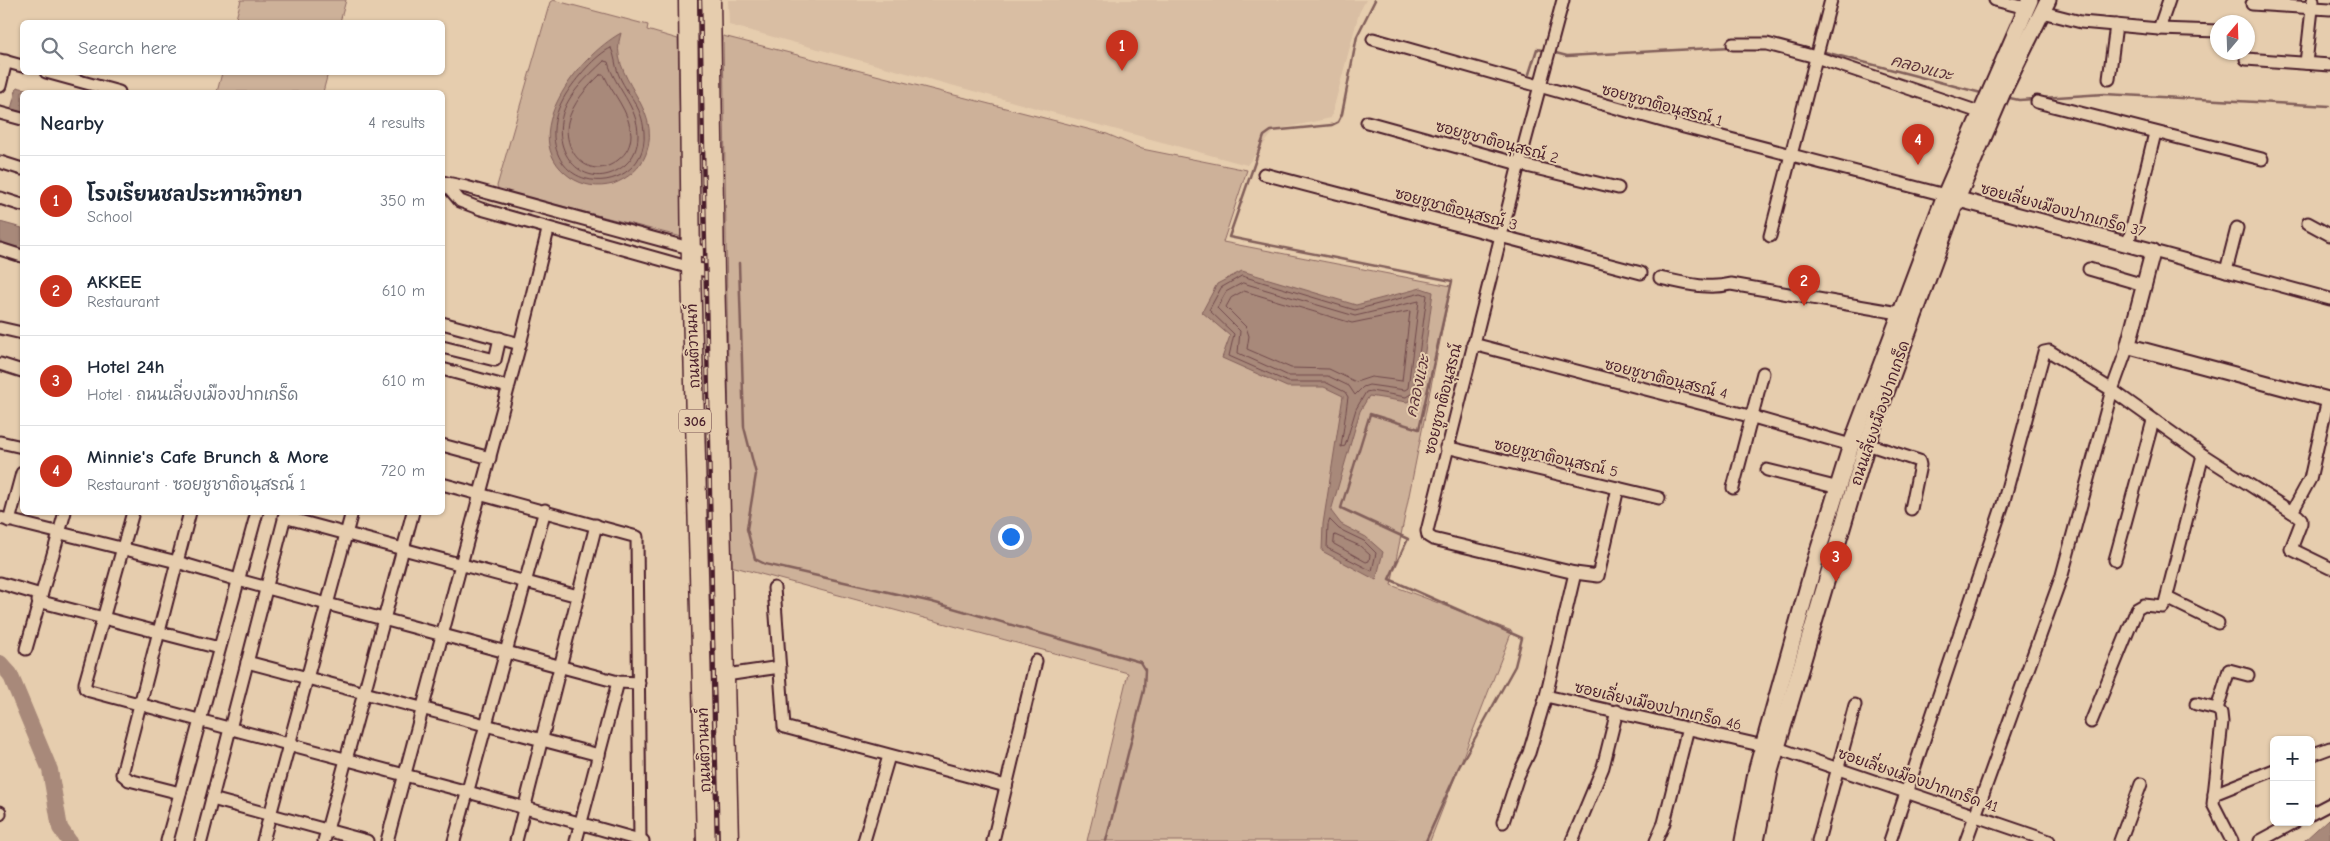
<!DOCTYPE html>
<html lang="en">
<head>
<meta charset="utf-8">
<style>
	:root { --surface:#fff; --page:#f6f6f7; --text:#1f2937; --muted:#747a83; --line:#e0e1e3; --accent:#c8321e }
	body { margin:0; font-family:"Comic Neue","Playpen Sans Thai",sans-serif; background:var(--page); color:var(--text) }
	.controls { position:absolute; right:15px; bottom:15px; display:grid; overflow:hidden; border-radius:8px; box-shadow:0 1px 4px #0004 }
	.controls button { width:45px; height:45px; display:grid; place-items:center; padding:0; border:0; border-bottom:1px solid var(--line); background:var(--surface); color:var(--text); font:25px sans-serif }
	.compass { position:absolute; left:2210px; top:15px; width:45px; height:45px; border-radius:50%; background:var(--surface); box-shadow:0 1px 4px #0004; rotate:19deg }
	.you { position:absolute; left:1010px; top:536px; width:18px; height:18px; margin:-12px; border:4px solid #fff; border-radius:50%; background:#1a73e8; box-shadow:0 0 0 8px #1a73e833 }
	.badge { display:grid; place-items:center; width:32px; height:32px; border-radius:50%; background:var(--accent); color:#fff; font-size:16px; font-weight:700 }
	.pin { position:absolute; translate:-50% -41px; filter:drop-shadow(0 1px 2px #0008) }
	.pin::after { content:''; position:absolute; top:26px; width:18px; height:15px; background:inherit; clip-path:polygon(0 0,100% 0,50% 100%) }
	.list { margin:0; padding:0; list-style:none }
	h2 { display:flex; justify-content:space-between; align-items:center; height:65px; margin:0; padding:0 20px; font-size:21px }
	h2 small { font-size:16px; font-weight:400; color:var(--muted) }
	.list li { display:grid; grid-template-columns:32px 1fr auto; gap:15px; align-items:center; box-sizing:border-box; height:90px; padding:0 20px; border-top:1px solid var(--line) }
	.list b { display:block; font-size:19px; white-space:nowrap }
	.list p { margin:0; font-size:16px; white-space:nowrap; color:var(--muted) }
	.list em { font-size:16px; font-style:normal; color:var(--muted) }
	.icon { flex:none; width:28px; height:28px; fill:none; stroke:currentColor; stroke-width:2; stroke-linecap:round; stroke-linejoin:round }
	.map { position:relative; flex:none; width:2330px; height:841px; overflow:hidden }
	.search { position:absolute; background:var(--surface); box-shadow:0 1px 4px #0004; left:20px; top:20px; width:425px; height:55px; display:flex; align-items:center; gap:12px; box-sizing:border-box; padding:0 18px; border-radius:8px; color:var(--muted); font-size:19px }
	.panel { position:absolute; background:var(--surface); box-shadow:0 1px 4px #0004; left:20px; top:90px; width:425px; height:425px; border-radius:8px }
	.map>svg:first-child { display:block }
	.built { fill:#d9bea3 }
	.green { fill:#cdb199; stroke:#8c6862 }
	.water { fill:#a8897a; stroke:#825f5a }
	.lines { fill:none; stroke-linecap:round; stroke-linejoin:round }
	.shore { stroke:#70494b; stroke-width:1 }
	.stream { stroke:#825f5a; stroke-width:2.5 }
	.river { stroke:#a8897a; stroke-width:16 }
	.minor-casing { stroke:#4a1f2b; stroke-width:15 }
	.tertiary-casing { stroke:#4a1f2b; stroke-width:18 }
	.secondary-casing { stroke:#4a1f2b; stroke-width:19 }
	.primary-casing { stroke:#4a1f2b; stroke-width:21 }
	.minor { stroke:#e6cdae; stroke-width:11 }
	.tertiary { stroke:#e6cdae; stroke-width:14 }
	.secondary { stroke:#e6cdae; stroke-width:15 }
	.primary { stroke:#e6cdae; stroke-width:18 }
	.rail-casing { stroke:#4a1f2b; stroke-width:4.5 }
	.rail { stroke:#e6cdae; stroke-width:2.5; stroke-dasharray:8; stroke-linecap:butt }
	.labels { text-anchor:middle; stroke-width:4; stroke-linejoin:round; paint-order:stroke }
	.shield { fill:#e6cdae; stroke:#795352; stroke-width:1 }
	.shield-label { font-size:14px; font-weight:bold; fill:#4a1f2b }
	.street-label { font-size:15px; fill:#4a1f2b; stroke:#e6cdae }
	.water-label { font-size:16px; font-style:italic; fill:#5d343b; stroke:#e6cdae }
</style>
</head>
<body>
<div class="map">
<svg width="2330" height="841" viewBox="0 0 2330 841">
	<rect width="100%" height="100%" fill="#e6cdae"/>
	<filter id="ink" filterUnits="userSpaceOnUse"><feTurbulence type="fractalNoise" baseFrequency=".02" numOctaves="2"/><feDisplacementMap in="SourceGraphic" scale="10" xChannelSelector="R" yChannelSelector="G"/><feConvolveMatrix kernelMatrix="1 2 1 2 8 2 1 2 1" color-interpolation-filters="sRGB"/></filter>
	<g filter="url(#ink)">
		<polygon class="built" points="728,0 1366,0 1359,13 1331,118 1275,130 1247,165 729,25"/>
		<g class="green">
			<polygon points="241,0 346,0 340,22 235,22"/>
			<polygon points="553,0 648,25 647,30 678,39 682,237 499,190 497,186 550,2"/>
			<polygon points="723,36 1107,134 1142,149 1247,170 1223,242 1451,286 1391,585 1512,631 1430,841 1087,841 1128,673 731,566"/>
			<polygon points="222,73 222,72 328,73 323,92 217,92"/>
		</g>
		<g class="water">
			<path d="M 621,33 C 606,79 664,105 646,154 C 641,168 627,179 613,184 C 598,188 583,186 570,177 C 514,137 579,56 621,33 Z"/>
			<polygon points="17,87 37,92 22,92 22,112 11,109"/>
			<polygon points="0,222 22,228 22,250 0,244"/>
			<polygon points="1242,271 1356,305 1421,288 1433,292 1419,396 1407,402 1369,396 1360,411 1331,511 1341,524 1366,537 1383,552 1376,580 1322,551 1323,524 1343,396 1324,387 1287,387 1222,358 1230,336 1202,312 1217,284"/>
			<polygon points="2330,819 2330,841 2304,841 2327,820"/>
		</g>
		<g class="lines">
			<g class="shore">
				<path d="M 611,48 C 615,55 615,65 618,73 C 627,96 642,104 644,132 C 649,190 559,201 554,137 C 553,121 558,107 566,94 C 575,80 596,54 611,48 Z"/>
				<path d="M 604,61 L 608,62 C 615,88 638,106 638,135 C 638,147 634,157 625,165 C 591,193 555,161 561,122 C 564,97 587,77 604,61 Z"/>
				<path d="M 600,75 L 604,75 C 613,95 629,110 631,134 C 631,145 627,153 618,160 C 590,183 562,152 568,122 C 572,104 587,87 600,75 Z"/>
				<polygon points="1242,276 1355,310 1421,293 1427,295 1414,392 1406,397 1371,391 1366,392 1356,409 1345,446 1341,447 1348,397 1345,392 1325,382 1288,382 1229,356 1234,334 1209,310 1221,288"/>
				<polygon points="1243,283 1355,316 1419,301 1408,388 1405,390 1369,385 1363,387 1355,395 1349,386 1328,376 1289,376 1238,353 1240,331 1217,308 1226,292"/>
				<polygon points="1244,291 1352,323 1410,311 1402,381 1371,377 1356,382 1329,369 1291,368 1247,349 1249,336 1246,327 1226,307 1231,298"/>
				<polygon points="1330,520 1339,529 1364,541 1376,553 1372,571 1327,548 1328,525"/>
				<polygon points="1335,535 1360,546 1370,555 1369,561 1366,562 1334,544"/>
			</g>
			<g class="stream">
				<polyline points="1375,0 1357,36 1342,114 1338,122 1332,125 1271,131 1264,136 1229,237 1452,281 1419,429 1370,414 1341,508 1408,539 1389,579 1522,638 1515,666 1459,767 1426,841"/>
				<polyline points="1796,46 1815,50"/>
				<polyline points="1821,51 1985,94"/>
				<polyline points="1552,52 1567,56 1731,47"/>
				<polyline points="1529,74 1537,49 1547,51"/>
				<polyline points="2005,97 2019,100 2034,99"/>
				<polyline points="2042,98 2104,94 2330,106"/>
				<polyline points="739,263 744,427 756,474 747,529 755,559 765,564 932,602 1140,662 1145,670 1144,690 1106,841"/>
			</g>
			<polyline class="river" points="0,663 10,674 50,770 60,828 69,841"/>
			<g class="minor-casing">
				<g id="minor">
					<polyline points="1995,0 2026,8"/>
					<polyline points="2252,4 2330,9"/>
					<polyline points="2042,12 2081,22 2159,29 2169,0"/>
					<polyline points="2159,29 2218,31"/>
					<polyline points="1373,39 1684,127 1945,195"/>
					<polyline points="1733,44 1767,44 1816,57 1982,113"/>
					<polyline points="2246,59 2330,65"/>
					<polyline points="0,60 22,66"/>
					<polyline points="2306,63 2313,0"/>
					<polyline points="46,72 119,92"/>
					<polyline points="2109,79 2116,25"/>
					<polyline points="0,86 6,61"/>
					<polyline points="2037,102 2262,159"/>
					<polyline points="0,113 22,119"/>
					<polyline points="1367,122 1519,164 1618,188"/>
					<polyline points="0,162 22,169"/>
					<polyline points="1264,174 1641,273"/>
					<polyline points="442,182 466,187 715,255"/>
					<polyline points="445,183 460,201 481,209 691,268 715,272"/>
					<polyline points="0,198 22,205"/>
					<polyline points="2308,223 2330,235"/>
					<polyline points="1770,236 1831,0"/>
					<polyline points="2128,244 2155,133"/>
					<polyline points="0,249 22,256"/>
					<polyline points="2153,251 2330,299"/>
					<polyline points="2089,269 2144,285"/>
					<polyline points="2226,271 2237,228"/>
					<path d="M 1660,278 C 1683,283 1708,290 1731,284 L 1899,313"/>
					<polyline points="442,323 520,344"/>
					<polyline points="0,328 22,333"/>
					<polyline points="1473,344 1753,417 1851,445"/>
					<polyline points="442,347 495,360 500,338"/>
					<polyline points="0,364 22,371"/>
					<polyline points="442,369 508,387"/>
					<polyline points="0,442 22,447"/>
					<polyline points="1867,444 1919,461 1920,465 1911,509"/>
					<polyline points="442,445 490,458"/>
					<polyline points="1446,447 1659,498"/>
					<polyline points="1767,470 1839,488"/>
					<polyline points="442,484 637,537 640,841"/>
					<polyline points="1733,488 1763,373"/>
					<polyline points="133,512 85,683 85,688 90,691 468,792 643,841"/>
					<polyline points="2292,512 2310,479 2328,399"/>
					<polyline points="284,517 578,596"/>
					<polyline points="0,518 177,562 238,580 618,682 639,683"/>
					<polyline points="9,521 22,473"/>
					<polyline points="2115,560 2153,421"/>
					<polyline points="1575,573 1598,576 1618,488"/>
					<polyline points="0,583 41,595"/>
					<polyline points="774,588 784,727 1006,786"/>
					<polyline points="2167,598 2218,623"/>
					<polyline points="38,601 219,648"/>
					<polyline points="26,649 65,512"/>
					<polyline points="247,662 599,755"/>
					<polyline points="726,675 780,667"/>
					<polyline points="1546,696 1764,746"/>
					<polyline points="2196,704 2217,709"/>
					<polyline points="2091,722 2137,609 2144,605 2163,607 2165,603 2203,455"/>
					<polyline points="1777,748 2049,841"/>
					<polyline points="2311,755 2330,748"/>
					<polyline points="180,793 129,780 122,774 190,512"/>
					<polyline points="2214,794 2274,770"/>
					<polyline points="212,799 367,841"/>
					<polyline points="0,812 0,814"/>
					<polyline points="2311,814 2330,804"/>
					<polyline points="1503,822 1518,776 1529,753 1546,696 1575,573 1433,539 1428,536 1427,531 1519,164 1563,0"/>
					<polyline points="167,841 257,512"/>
					<polyline points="201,841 286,512"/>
					<polyline points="263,841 352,512"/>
					<polyline points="324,841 413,512"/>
					<polyline points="387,841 520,344 548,230"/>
					<polyline points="454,841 545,510"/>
					<polyline points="516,841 596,525"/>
					<polyline points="576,841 618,682"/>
					<polyline points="864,841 889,756"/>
					<polyline points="993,841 1036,661"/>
					<polyline points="1572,841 1603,767 1617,711"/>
					<polyline points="1656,841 1664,823 1688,728"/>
					<polyline points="1818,841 1855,705"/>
					<polyline points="1890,841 2003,504 2044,352 2049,351 2112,390 2203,455 2298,516 2301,519 2301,523 2291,549 2330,568"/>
					<polyline points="1966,841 2062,575 2112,390 2128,346"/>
					<polyline points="2120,841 2141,784"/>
					<polyline points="2232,841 2213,804 2222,722 2221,713 2217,709 2229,670 2248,675"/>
					<polyline points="2260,841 2295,822"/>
				</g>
			</g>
			<g class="tertiary-casing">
				<polyline id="tertiary" points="1957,199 2153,251 2128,346 2330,400"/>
			</g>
			<g class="secondary-casing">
				<g id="secondary">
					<polyline points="1743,841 1757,768 1815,561 1851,445 1945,195 2030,0"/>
					<polyline points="1756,841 1770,771 1867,444 1957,199 2004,89 2048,0"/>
				</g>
			</g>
			<g class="primary-casing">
				<g id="primary">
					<polyline points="688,0 691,268 706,841"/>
					<polyline points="711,0 715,272 729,841"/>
				</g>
			</g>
			<use href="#minor" class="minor"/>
			<use href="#tertiary" class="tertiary"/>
			<use href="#secondary" class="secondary"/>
			<use href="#primary" class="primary"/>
			<g class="rail-casing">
				<polyline id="rail" points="700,0 717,841"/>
			</g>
			<use href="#rail" class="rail"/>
		</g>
	</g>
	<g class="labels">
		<rect class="shield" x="679" y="409.5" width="32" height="23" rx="4"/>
		<g class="shield-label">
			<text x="695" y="426">306</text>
		</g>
		<g class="street-label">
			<text transform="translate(1662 105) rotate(15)" y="5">ซอยชูชาติอนุสรณ์ 1</text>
			<text transform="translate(1497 142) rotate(15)" y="5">ซอยชูชาติอนุสรณ์ 2</text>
			<text transform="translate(1456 209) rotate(15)" y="5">ซอยชูชาติอนุสรณ์ 3</text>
			<text transform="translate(2063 210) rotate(15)" y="5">ซอยเลี่ยงเมืองปากเกร็ด 37</text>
			<text transform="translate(693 346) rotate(-92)" y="5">ถนนติวานนท์</text>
			<text transform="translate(1666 379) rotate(14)" y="5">ซอยชูชาติอนุสรณ์ 4</text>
			<text transform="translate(1443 399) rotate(-76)" y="5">ซอยชูชาติอนุสรณ์</text>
			<text transform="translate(1880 413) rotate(-71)" y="5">ถนนเลี่ยงเมืองปากเกร็ด</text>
			<text transform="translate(1556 458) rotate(13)" y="5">ซอยชูชาติอนุสรณ์ 5</text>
			<text transform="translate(1658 706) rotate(13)" y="5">ซอยเลี่ยงเมืองปากเกร็ด 46</text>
			<text transform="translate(704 750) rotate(-92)" y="5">ถนนติวานนท์</text>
			<text transform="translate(1918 780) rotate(19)" y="5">ซอยเลี่ยงเมืองปากเกร็ด 41</text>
		</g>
		<g class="water-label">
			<text transform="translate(1922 67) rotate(15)" y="6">คลองแวะ</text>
			<text transform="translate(1417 386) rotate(-77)" y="6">คลองแวะ</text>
		</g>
	</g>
</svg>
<div class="controls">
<button>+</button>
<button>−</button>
</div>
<svg class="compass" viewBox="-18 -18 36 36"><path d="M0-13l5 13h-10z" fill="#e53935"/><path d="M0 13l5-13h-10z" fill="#747a83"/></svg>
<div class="you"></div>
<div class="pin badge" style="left:1122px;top:71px">1</div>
<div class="pin badge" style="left:1804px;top:306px">2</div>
<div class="pin badge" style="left:1836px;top:582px">3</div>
<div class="pin badge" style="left:1918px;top:165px">4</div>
<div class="search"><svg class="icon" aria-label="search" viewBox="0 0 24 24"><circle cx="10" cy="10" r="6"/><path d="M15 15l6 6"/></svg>Search here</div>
<section class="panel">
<h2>Nearby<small>4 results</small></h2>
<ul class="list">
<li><span class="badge">1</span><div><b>โรงเรียนชลประทานวิทยา</b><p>School</p></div><em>350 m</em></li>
<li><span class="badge">2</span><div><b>AKKEE</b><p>Restaurant</p></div><em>610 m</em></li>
<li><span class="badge">3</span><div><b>Hotel 24h</b><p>Hotel · ถนนเลี่ยงเมืองปากเกร็ด</p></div><em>610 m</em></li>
<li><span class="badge">4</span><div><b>Minnie's Cafe Brunch &amp; More</b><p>Restaurant · ซอยชูชาติอนุสรณ์ 1</p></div><em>720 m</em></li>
</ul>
</section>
</div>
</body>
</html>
